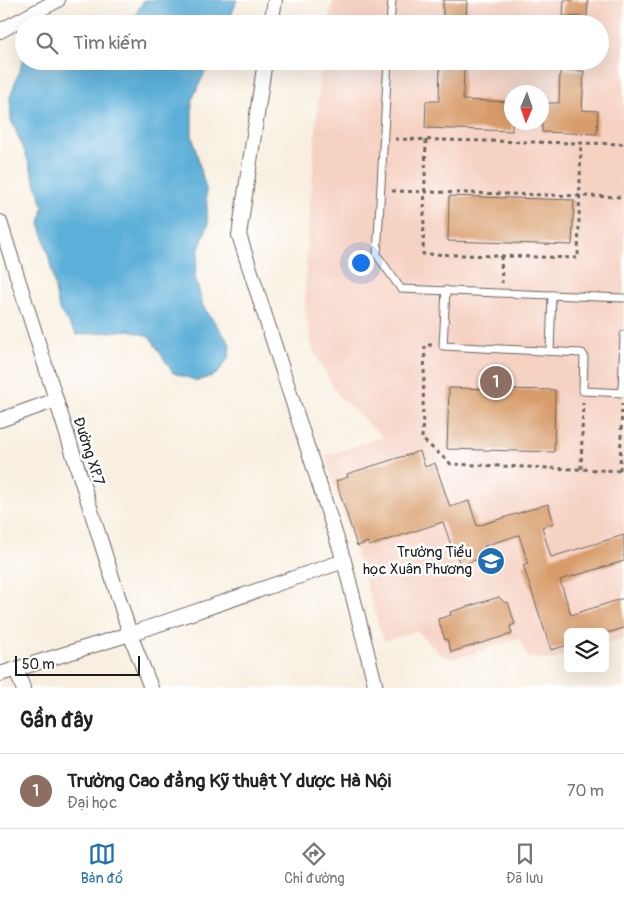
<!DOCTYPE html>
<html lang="vi">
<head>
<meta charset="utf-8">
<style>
	:root { --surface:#fff; --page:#f6f6f6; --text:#222; --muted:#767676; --line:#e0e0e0; --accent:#1f6fb2 }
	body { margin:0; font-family:Pangolin,sans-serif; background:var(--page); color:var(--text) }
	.controls { position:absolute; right:15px; bottom:15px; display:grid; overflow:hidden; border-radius:8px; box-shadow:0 5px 20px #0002 }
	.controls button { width:45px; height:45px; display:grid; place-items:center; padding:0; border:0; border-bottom:1px solid var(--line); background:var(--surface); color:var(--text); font:25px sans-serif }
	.compass { position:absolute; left:504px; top:85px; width:45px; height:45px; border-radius:50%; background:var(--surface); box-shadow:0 5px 20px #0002; rotate:182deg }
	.scale { position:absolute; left:15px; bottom:12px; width:125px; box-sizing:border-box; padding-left:5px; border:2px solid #1c1c1c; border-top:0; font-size:14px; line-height:18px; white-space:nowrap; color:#1c1c1c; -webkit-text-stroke:4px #fff; paint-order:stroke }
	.you { position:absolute; left:360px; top:262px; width:18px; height:18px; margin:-12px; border:4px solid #fff; border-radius:50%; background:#1a73e8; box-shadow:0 0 0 8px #1a73e833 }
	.badge { display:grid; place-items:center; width:32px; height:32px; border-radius:50%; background:var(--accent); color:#fff; font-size:16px; font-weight:700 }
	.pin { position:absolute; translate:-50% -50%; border:2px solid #fff; box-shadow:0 1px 5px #0006 }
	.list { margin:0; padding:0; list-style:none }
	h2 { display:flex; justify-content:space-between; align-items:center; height:65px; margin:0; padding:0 20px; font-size:21px }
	h2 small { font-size:16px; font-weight:400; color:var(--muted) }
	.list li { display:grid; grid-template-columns:32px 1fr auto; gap:15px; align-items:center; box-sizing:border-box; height:75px; padding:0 20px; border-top:1px solid var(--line) }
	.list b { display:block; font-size:19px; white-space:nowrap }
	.list p { margin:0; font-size:16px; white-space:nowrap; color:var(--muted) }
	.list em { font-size:16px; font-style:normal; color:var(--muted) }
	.icon { flex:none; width:28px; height:28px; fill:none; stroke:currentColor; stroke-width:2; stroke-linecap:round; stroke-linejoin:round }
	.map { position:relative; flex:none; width:624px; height:688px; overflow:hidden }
	.search { position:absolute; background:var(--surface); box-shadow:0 5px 20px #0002; left:15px; right:15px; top:15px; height:55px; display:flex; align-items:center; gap:12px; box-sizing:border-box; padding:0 18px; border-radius:28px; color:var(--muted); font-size:19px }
	.sheet { height:140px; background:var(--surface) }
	nav { display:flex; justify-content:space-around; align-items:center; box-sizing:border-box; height:70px; border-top:1px solid var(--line); background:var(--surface); font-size:14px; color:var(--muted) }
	nav a { display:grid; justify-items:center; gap:2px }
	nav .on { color:var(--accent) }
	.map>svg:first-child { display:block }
	.built { fill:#f6d2c3; fill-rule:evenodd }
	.water { fill:#5cafd8; stroke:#3c667a }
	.building { fill:#d89c6b }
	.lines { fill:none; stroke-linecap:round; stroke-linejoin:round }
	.service-casing { stroke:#696661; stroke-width:9 }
	.minor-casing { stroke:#696661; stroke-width:16 }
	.path { stroke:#696661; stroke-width:3; stroke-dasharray:4 4; stroke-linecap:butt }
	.service { stroke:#fff; stroke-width:7 }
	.minor { stroke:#fff; stroke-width:14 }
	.labels { text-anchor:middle; stroke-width:5; stroke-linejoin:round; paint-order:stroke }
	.street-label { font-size:15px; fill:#1c1c1c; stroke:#fff }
	.poi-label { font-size:15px; fill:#1c1c1c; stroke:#fff; text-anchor:end }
</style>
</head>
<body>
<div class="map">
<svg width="624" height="688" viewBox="0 0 624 688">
	<rect width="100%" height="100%" fill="#fff"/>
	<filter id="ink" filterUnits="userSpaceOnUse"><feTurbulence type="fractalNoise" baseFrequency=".02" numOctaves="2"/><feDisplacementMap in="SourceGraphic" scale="10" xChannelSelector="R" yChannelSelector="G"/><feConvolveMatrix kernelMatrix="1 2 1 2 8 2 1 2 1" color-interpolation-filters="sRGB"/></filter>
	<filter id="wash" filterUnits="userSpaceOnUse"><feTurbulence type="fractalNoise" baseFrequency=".0096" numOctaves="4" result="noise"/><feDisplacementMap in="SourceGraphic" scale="20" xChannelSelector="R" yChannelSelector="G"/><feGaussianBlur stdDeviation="1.12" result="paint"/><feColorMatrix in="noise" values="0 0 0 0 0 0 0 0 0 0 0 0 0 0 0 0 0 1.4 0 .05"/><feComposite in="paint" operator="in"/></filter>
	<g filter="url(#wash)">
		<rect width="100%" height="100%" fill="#f8efe0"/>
		<path class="built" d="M 334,0 L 624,0 L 624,638 L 605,644 L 605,632 L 568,632 L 568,655 L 552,660 L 528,657 L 519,638 L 469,655 L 451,658 L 440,654 L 417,631 L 384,641 L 325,456 L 383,437 L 338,395 L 313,351 L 305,312 L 306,261 L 321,61 L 600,61 L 600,24 L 327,24 ZM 512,92 L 542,92 L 542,122 L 512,122 Z"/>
		<g class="water">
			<polygon points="144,0 237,0 228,24 126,24 132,21"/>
			<polygon points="24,57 24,61 210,61 192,100 192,135 206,190 208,225 199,249 195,276 203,306 230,344 229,357 217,374 198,381 173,373 150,337 129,330 77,335 59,310 50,262 40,224 43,206 25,152 11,120 10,97"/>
		</g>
		<g id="blocks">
			<g class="building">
				<polygon points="443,0 467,0 466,24 443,24"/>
				<polygon points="564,0 588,0 587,17 563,16"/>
				<polygon points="440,61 453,61 453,66 464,66 463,100 512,102 512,131 425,128 426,101 439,101"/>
				<polygon points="560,70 584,71 582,110 598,111 597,134 542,132 542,103 559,103"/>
				<polygon points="449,196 574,200 572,245 448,241"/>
				<polygon points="449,388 555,390 554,452 447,449"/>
				<polygon points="420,451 425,467 435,463 450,507 469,501 477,526 548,504 554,523 542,527 551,557 624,535 624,561 560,580 571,615 624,598 624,628 611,632 568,632 568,645 551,650 523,565 528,563 519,535 484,546 488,556 460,565 457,556 455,556 443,522 369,546 368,542 357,546 336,481 348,477 347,474"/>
				<polygon points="499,597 505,603 508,602 515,624 510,626 512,634 451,652 447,639 445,640 438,619 451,615 450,612"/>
			</g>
		</g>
	</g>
	<g filter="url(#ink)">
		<use href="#blocks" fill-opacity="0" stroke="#696661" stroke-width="1"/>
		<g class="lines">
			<g class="service-casing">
				<g id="service">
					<polyline points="390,24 392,0"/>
					<polyline points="388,61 377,255 401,289 624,298"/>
					<polyline points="446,290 443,346 582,353 584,356 583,391 624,393"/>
					<polyline points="550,351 552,295"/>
					<polyline points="622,393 624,335"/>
				</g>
			</g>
			<g class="minor-casing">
				<g id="minor">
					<polyline points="271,24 275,0"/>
					<polyline points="0,31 58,0"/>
					<polyline points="265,61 239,235 344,561 376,688"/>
					<polyline points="0,222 130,634 151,688"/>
					<polyline points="0,420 56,400"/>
					<polyline points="16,669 23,688"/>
					<polyline points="0,674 130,634 344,561"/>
				</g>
			</g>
			<g class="path">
				<polyline points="395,139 624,144"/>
				<polyline points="426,140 423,254 578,258 581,143"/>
				<polyline points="392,191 624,197"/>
				<polyline points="501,256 502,283"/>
				<polyline points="432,345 425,345 422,439 451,464 624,471"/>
				<polyline points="581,469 583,402"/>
				<polyline points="620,470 622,403"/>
			</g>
			<use href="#service" class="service"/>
			<use href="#minor" class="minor"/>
		</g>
	</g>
	<defs>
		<g id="school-disc" transform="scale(1.4375)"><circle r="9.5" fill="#1f6fb2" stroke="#fff"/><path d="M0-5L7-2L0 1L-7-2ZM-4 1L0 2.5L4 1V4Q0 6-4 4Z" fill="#fff"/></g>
	</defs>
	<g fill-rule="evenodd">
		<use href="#school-disc" x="491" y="561"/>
	</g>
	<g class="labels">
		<g class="street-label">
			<text transform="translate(89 451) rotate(72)" y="5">Đường XP.7</text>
		</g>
		<g class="poi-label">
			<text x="472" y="557">Trường Tiểu<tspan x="472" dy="17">học Xuân Phương</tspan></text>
		</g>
	</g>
</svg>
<div class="controls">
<button><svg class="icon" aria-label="layers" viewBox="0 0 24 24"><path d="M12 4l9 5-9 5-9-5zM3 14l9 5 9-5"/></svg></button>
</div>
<svg class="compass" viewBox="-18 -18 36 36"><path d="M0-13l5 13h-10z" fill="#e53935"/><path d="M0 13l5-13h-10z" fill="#767676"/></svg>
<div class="scale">50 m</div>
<div class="you"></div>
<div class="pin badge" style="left:496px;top:382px;background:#8d6e63">1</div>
<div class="search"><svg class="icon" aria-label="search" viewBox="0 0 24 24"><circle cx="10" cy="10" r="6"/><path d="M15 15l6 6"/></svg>Tìm kiếm</div>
</div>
<section class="sheet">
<h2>Gần đây<small></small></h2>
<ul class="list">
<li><span class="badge" style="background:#8d6e63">1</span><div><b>Trường Cao đẳng Kỹ thuật Y dược Hà Nội</b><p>Đại học</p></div><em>70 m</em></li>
</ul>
</section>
<nav>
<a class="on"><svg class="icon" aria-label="map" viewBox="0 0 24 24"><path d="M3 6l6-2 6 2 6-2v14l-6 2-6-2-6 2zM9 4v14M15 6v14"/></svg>Bản đồ</a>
<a><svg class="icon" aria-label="directions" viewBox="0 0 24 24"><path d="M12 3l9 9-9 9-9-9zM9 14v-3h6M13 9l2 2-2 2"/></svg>Chỉ đường</a>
<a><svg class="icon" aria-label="saved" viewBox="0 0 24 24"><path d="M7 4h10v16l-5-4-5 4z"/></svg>Đã lưu</a>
</nav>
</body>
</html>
